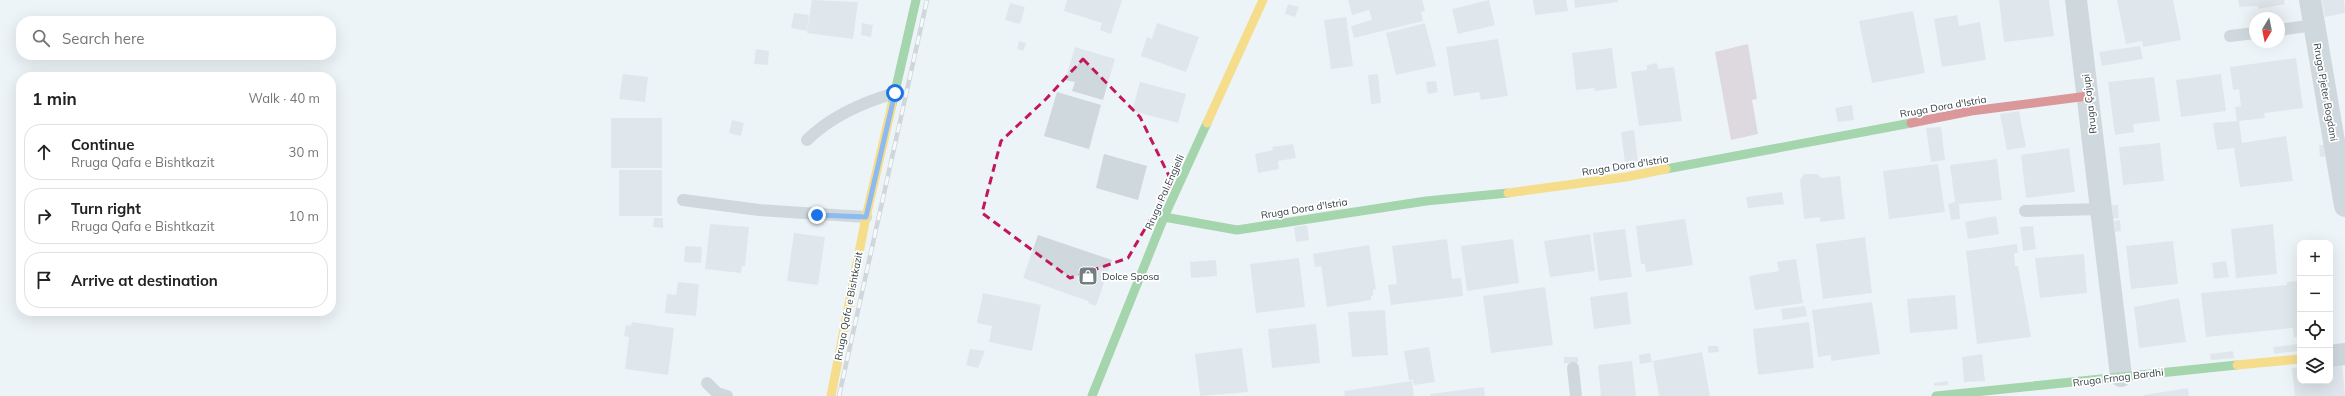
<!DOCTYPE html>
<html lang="en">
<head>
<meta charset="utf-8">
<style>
	:root { --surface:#fff; --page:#f6f6f6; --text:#222; --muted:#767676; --line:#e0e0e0 }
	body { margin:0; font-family:Mulish,sans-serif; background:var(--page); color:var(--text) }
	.controls { position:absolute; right:12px; bottom:12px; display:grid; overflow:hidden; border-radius:8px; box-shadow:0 4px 16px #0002 }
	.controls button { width:36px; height:36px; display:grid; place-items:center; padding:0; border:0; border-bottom:1px solid var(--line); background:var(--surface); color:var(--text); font:20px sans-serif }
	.compass { position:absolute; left:2249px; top:12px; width:36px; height:36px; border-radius:50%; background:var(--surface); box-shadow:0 4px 16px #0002; rotate:190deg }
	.stop { position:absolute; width:12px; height:12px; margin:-9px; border:3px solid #1a73e8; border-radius:50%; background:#fff }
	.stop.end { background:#1a73e8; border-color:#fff; box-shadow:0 1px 4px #0008 }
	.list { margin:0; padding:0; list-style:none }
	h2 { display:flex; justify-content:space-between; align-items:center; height:52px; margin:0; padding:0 16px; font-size:17px }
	h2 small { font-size:13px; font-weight:400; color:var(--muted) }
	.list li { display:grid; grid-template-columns:26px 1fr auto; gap:12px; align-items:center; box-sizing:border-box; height:56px; margin:0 8px 8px; padding:0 8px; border:1px solid var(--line); border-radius:16px }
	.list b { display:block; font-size:15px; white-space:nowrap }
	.list p { margin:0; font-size:13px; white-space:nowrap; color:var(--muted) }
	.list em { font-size:13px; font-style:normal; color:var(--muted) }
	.icon { flex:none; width:22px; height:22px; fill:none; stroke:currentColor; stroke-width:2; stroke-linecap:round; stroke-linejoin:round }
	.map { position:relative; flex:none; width:2345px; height:396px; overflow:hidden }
	.search { position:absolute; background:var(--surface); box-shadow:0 4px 16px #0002; left:16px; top:16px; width:320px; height:44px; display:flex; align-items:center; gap:10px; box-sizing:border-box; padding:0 14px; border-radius:16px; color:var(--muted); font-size:15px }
	.panel { position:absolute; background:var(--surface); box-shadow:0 4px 16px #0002; left:16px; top:72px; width:320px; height:244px; border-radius:16px }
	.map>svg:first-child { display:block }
	.water { fill:#ccb6c0 }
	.building { fill:#cfd8dd }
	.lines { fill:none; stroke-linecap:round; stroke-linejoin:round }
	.lane { stroke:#acb8bc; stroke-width:12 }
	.street { stroke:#acb8bc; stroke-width:22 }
	.fast { stroke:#4caf50; stroke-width:9 }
	.slow { stroke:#ffc107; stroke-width:9 }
	.jam { stroke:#c62828; stroke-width:9 }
	.rail-casing { stroke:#aab3b6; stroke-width:4.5 }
	.rail { stroke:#fff; stroke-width:3; stroke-dasharray:9; stroke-linecap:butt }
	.route { stroke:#1a73e8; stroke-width:5 }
	.marked { fill:none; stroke:#c2185b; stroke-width:3; stroke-dasharray:8 5; stroke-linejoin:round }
	.labels { text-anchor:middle; stroke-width:3.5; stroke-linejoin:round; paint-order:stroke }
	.street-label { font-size:10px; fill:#323e44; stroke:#fff }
	.poi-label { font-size:10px; fill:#323e44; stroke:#fff; text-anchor:start }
</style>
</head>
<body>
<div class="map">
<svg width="2345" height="396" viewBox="0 0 2345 396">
	<rect width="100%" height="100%" fill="#edf4f7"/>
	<polygon class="water" points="1748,44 1757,99 1752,100 1758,134 1731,140 1715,52"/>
	<g class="building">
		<polygon points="812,0 858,2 853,39 807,33"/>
		<polygon points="1067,0 1122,0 1111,34 1100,30 1102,23 1064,11"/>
		<polygon points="1348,0 1422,0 1425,11 1421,12 1423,21 1354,38 1351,26 1372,20 1369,10 1352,15"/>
		<polygon points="1489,0 1495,25 1458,34 1452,9"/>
		<polygon points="1533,0 1566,0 1568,11 1535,15"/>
		<polygon points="1574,0 1618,0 1618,2 1575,8"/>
		<polygon points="1999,0 2049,0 2054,36 2004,42"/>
		<polygon points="2117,0 2173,0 2181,40 2143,47 2142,41 2126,44"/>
		<polygon points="2238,0 2284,0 2285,4 2258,9 2258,6 2239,7"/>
		<polygon points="2322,0 2344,0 2345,13 2325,17"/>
		<polygon points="1010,3 1025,7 1020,24 1005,20"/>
		<polygon points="1288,4 1299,7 1295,17 1285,14"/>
		<polygon points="1913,11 1925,73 1872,83 1859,21"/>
		<polygon points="794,13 809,15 807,31 791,28"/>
		<polygon points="1957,15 1959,26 1980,22 1986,60 1942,67 1934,19"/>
		<polygon points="1346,17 1353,66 1331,69 1324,20"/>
		<polygon points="862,23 873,25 871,37 861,35"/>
		<polygon points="1157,23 1199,37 1186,72 1141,56 1147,37 1152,39"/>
		<polygon points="1425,23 1436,66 1396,75 1386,33"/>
		<polygon points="1498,39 1508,96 1481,100 1479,92 1454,96 1446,47"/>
		<polygon points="1019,41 1026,43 1023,51 1017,49"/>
		<polygon points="2140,46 2143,59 2102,66 2099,52"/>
		<polygon points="1075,47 1115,59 1103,100 1072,91 1075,82 1065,80"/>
		<polygon points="1612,48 1617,88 1595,91 1594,88 1576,90 1572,53"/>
		<polygon points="756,49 769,51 768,65 754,64"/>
		<polygon points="2296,58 2303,108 2264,113 2265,118 2239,121 2242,143 2286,136 2293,181 2240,187 2234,148 2217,150 2213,123 2237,121 2235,107 2241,106 2239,89 2233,90 2230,67"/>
		<polygon points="1657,63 1658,69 1674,67 1682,121 1639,126 1631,72 1647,70 1647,65"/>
		<polygon points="623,74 648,77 645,102 619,99"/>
		<polygon points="1378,74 1381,103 1371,104 1368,75"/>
		<polygon points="2221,74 2226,111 2181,117 2176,80"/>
		<polygon points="2154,77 2160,121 2133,124 2134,132 2115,135 2108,82"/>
		<polygon points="1436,81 1438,92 1428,94 1426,82"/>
		<polygon points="1140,82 1186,94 1178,123 1132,111"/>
		<polygon points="1057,92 1101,105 1089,149 1044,136"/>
		<polygon points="1852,105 1854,120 1838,122 1835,108"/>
		<polygon points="2019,111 2026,147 2007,150 2000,114"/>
		<rect x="611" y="118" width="51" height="50"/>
		<polygon points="732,120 744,123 741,136 729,133"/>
		<polygon points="1941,127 1945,160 1931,162 1926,128"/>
		<polygon points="1634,130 1638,161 1625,163 1621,132"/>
		<polygon points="2160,143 2164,181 2123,185 2119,147"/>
		<polygon points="1293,144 1296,158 1278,161 1279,169 1258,173 1255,154 1273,150 1272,147"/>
		<polygon points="2319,145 2325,145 2327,156 2320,157"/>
		<polygon points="2069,148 2075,192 2026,198 2021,155"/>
		<polygon points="1104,154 1147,166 1138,200 1096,188"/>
		<polygon points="1997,159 2002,200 1959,204 1960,219 1951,220 1948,204 1955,202 1950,165"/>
		<polygon points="1938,164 1945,212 1889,219 1883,171"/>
		<rect x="619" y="170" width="43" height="46"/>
		<polygon points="1804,174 1817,174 1821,178 1840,176 1845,219 1820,222 1820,217 1804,219 1800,180"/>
		<polygon points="1782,192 1784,204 1748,208 1746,197"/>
		<polygon points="2112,205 2118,205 2119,218 2113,219"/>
		<polygon points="1996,216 1999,234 1968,239 1965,222"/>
		<polygon points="654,218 663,218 663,228 653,227"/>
		<polygon points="1685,219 1693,265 1646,272 1645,264 1641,264 1636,226"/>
		<polygon points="2120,220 2121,231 2115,232 2114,221"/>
		<polygon points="710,224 749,227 745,266 742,266 741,273 705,269"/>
		<polygon points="2273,224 2277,274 2236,278 2231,229"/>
		<polygon points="1307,225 1309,240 1296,242 1294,227"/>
		<polygon points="2033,226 2036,249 2023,251 2020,227"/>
		<polygon points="1625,229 1632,277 1599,281 1593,233"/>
		<polygon points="794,233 825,237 818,285 787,281"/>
		<polygon points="1590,234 1595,271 1550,277 1544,241"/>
		<polygon points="1038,235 1112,260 1096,306 1088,303 1088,301 1023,278"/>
		<polygon points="1865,237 1872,293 1823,299 1816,244"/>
		<polygon points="1447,239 1452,279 1461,278 1463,296 1391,305 1388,285 1397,284 1392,246"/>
		<polygon points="1513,239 1519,283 1467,291 1461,246"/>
		<polygon points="2173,241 2178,284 2131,289 2126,246"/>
		<polygon points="2017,244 2018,253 2014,253 2015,266 2018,266 2031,337 1977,344 1966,251"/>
		<polygon points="1369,245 1376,289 1373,290 1373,296 1371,296 1371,300 1327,307 1321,266 1315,267 1313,254"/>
		<polygon points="685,246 702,247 701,263 684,262"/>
		<polygon points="2084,254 2087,293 2040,298 2035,258"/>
		<polygon points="1299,258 1305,307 1256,313 1250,264"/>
		<polygon points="1796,259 1803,303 1755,310 1749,276 1779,271 1777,262"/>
		<polygon points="1216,260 1217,276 1191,278 1190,262"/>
		<polygon points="2226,261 2229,277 2214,279 2212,263"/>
		<polygon points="2300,281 2300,337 2294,337 2293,328 2206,337 2201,293 2287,285 2287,282"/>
		<polygon points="678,282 699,284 696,316 665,313 667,294 676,295"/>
		<polygon points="1545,287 1553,345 1491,353 1483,296"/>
		<polygon points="1627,292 1631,324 1594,329 1590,297"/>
		<polygon points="983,293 1041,305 1032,351 989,342 992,326 977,323"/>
		<polygon points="1955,295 1958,329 1910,333 1907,299"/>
		<polygon points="2179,298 2186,342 2139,348 2134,307"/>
		<polygon points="1872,302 1880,354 1831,361 1831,355 1818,357 1812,310"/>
		<polygon points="1805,306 1807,316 1783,320 1781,309"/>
		<polygon points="1385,310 1388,355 1352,357 1348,312"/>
		<polygon points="632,322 674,328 668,375 625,369 629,337 624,336 626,325 631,326"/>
		<polygon points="1809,322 1814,368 1758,375 1753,329"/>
		<polygon points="1316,324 1320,363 1272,368 1268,329"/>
		<polygon points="2297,344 2298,351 2274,354 2273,347"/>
		<polygon points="1708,346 1718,346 1719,352 1708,353"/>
		<polygon points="1429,347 1435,382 1414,385 1413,380 1409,380 1404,351"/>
		<polygon points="1242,348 1248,392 1200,396 1195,354"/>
		<polygon points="970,349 985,351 978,368 966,365"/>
		<polygon points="2233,351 2234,358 2211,360 2210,354"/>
		<polygon points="1702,352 1710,396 1659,396 1653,361"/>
		<polygon points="1650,353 1652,362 1640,364 1639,355"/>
		<polygon points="1982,354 1985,381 1964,382 1962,357"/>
		<rect x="1564" y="357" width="14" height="6"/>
		<polygon points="1632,361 1636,396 1601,396 1598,365"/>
		<polygon points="2342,361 2345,396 2295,396 2292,368 2300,367 2300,381 2330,381 2330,362"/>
		<polygon points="1412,381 1414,396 1345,396 1344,391"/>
		<polygon points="1948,381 1948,385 1934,386 1934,383"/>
		<polygon points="1484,387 1485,396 1431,396 1430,394"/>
		<polygon points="2188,388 2189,396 2144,396 2144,395"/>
	</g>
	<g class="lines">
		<g class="lane">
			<polyline points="2279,30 2314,25"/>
			<polyline points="2230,36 2255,33"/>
			<path d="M 807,140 C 830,117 864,102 895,93"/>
			<polyline points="683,200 759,210 866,217"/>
			<polyline points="2025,211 2101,209"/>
			<polyline points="1573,368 1576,396"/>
			<polyline points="707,383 717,393 727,396"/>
		</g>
		<g class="street">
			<polyline points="2076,0 2121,376"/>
			<polyline points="2310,0 2345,206"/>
			<polyline points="2330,356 2345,354"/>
		</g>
		<g class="fast">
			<polyline points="892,105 916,0"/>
			<polyline points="1666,169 1911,123"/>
			<polyline points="1164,217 1237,230 1426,201 1508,193"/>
			<polyline points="1092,396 1164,217 1207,123"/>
			<polyline points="1936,396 2237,365"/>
		</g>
		<g class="slow">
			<polyline points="1207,123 1263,0"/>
			<polyline points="1508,193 1626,177 1666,169"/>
			<polyline points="2237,365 2300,359"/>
			<polyline points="831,396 866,217 892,105"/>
		</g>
		<polyline class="jam" points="1911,123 1971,111 2088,96"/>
		<g class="rail-casing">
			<polyline id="rail" points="839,396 927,0"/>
		</g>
		<use href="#rail" class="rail"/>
	</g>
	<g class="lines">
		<polyline class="route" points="817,215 866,217 895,93"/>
	</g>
	<path d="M0 0H2345V396H0ZM 1083,59 L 1140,117 L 1172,182 L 1128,258 L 1070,278 L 982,213 L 1001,141 L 1046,99 Z" fill="#edf4f7" fill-opacity=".55" fill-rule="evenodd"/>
	<path class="marked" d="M 1083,59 L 1140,117 L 1172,182 L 1128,258 L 1070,278 L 982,213 L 1001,141 L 1046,99 Z"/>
	<defs>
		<g id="shop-square" transform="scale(1)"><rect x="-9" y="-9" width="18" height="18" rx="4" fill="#737e83" stroke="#fff"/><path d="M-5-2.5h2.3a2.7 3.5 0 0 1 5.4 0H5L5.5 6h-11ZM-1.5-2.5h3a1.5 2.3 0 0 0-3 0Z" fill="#fff"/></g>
	</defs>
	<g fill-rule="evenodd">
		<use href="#shop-square" x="1088" y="276"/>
	</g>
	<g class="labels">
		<g class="street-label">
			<text transform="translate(2326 92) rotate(80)" y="4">Rruga Pjeter Bogdani</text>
			<text transform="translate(2089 104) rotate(-97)" y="4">Rruga Çajupi</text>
			<text transform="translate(1943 106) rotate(-10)" y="4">Rruga Dora d'Istria</text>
			<text transform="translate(1625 165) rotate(-9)" y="4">Rruga Dora d'Istria</text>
			<text transform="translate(1164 192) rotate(-66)" y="4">Rruga Pal Engjelli</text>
			<text transform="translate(1304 208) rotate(-9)" y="4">Rruga Dora d'Istria</text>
			<text transform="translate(848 306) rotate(-79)" y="4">Rruga Qafa e Bishtkazit</text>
			<text transform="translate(2118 377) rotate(-7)" y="4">Rruga Frnag Bardhi</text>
		</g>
		<g class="poi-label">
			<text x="1102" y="280">Dolce Sposa</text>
		</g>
	</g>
</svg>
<div class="controls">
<button>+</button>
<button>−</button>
<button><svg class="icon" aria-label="locate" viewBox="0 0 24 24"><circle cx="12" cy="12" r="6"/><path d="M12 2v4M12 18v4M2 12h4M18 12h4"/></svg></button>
<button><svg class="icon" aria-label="layers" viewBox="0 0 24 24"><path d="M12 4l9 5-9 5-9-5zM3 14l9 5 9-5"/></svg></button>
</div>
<svg class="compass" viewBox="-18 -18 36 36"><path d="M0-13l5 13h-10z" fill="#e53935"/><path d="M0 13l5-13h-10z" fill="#767676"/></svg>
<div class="stop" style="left:895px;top:93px"></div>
<div class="stop end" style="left:817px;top:215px"></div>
<div class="search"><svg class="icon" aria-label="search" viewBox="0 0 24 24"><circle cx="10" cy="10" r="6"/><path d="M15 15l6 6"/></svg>Search here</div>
<section class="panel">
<h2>1 min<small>Walk · 40 m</small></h2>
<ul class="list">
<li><svg class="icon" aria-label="ahead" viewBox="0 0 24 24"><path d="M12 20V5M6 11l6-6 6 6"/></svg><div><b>Continue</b><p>Rruga Qafa e Bishtkazit</p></div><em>30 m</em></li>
<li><svg class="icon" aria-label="right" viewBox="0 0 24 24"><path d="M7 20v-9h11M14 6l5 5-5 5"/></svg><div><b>Turn right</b><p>Rruga Qafa e Bishtkazit</p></div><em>10 m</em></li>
<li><svg class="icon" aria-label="arrive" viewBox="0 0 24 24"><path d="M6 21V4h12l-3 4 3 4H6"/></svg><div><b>Arrive at destination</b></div></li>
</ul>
</section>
</div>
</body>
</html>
